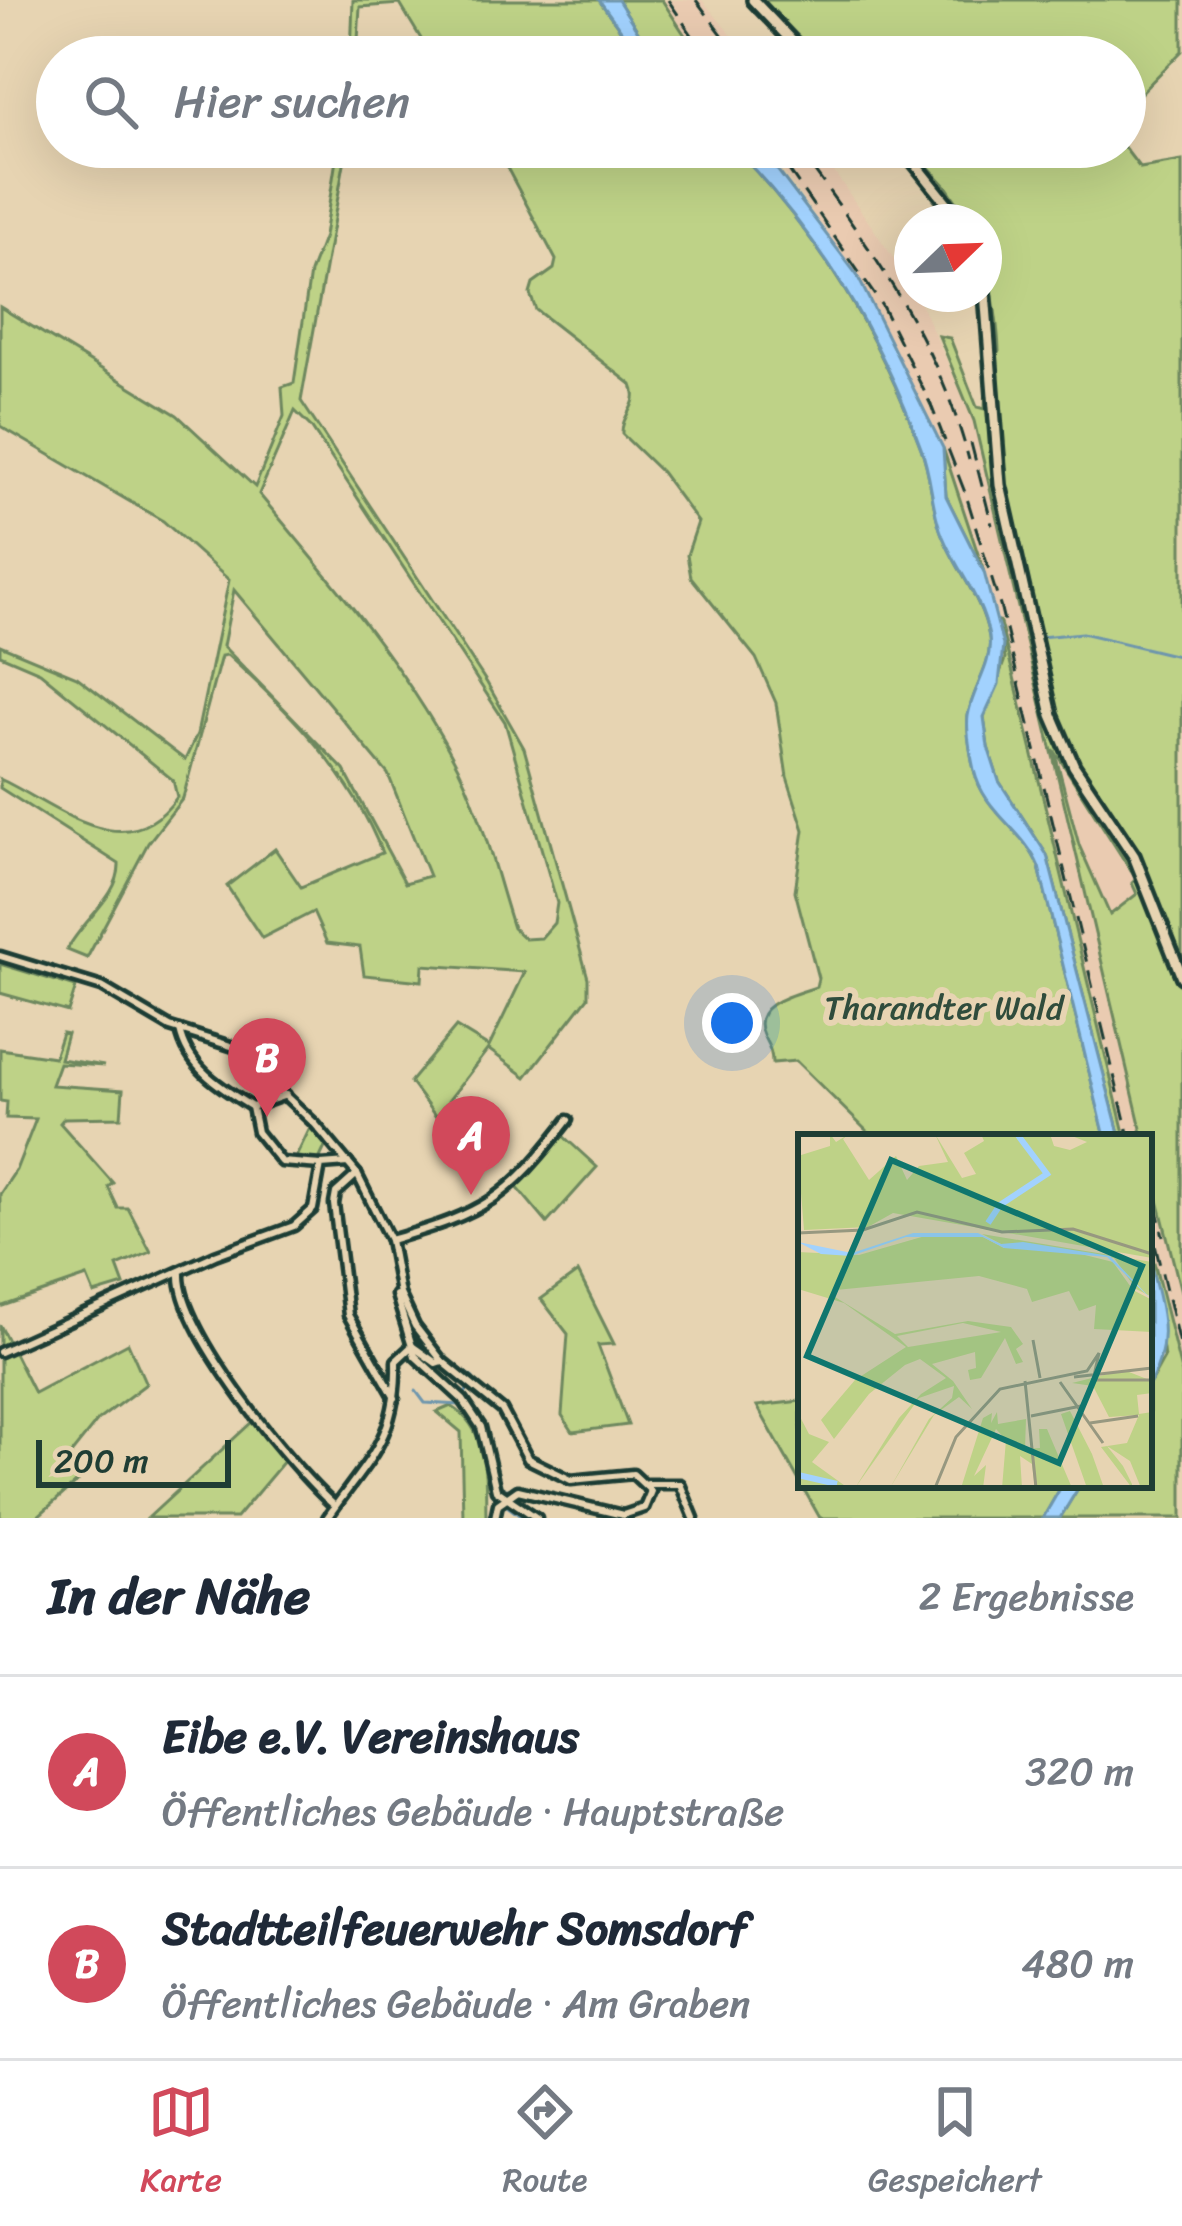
<!DOCTYPE html>
<html lang="de">
<head>
<meta charset="utf-8">
<style>
	:root { --surface:#fff; --page:#f2f2f3; --text:#1f2937; --muted:#747a83; --line:#e0e1e3; --accent:#d1495b }
	body { margin:0; font-family:Sriracha,sans-serif; background:var(--page); color:var(--text) }
	.compass { position:absolute; left:894px; top:204px; width:108px; height:108px; border-radius:50%; background:var(--surface); box-shadow:0 12px 48px #0002; rotate:67deg }
	.scale { position:absolute; left:36px; bottom:30px; width:195px; box-sizing:border-box; padding-left:12px; border:6px solid #1f3d34; border-top:0; font-size:33px; line-height:42px; white-space:nowrap; color:#1f3d34; -webkit-text-stroke:9px #e7d4b2; paint-order:stroke }
	.you { position:absolute; left:732px; top:1023px; width:42px; height:42px; margin:-30px; border:9px solid #fff; border-radius:50%; background:#1a73e8; box-shadow:0 0 0 18px #1a73e833 }
	.badge { display:grid; place-items:center; width:78px; height:78px; border-radius:50%; background:var(--accent); color:#fff; font-size:39px; font-weight:700 }
	.pin { position:absolute; translate:-50% -99px; filter:drop-shadow(0 3px 6px #0008) }
	.pin::after { content:''; position:absolute; top:63px; width:42px; height:36px; background:inherit; clip-path:polygon(0 0,100% 0,50% 100%) }
	.list { margin:0; padding:0; list-style:none }
	h2 { display:flex; justify-content:space-between; align-items:center; height:156px; margin:0; padding:0 48px; font-size:51px }
	h2 small { font-size:39px; font-weight:400; color:var(--muted) }
	.list li { display:grid; grid-template-columns:78px 1fr auto; gap:36px; align-items:center; box-sizing:border-box; height:192px; padding:0 48px; border-top:3px solid var(--line) }
	.list b { display:block; font-size:45px; white-space:nowrap }
	.list p { margin:0; font-size:39px; white-space:nowrap; color:var(--muted) }
	.list em { font-size:39px; font-style:normal; color:var(--muted) }
	.icon { flex:none; width:66px; height:66px; fill:none; stroke:currentColor; stroke-width:2; stroke-linecap:round; stroke-linejoin:round }
	.map { position:relative; flex:none; width:1182px; height:1518px; overflow:hidden }
	.search { position:absolute; background:var(--surface); box-shadow:0 12px 48px #0002; left:36px; right:36px; top:36px; height:132px; display:flex; align-items:center; gap:30px; box-sizing:border-box; padding:0 42px; border-radius:66px; color:var(--muted); font-size:45px }
	.sheet { height:540px; background:var(--surface) }
	nav { display:flex; justify-content:space-around; align-items:center; box-sizing:border-box; height:168px; border-top:3px solid var(--line); background:var(--surface); font-size:33px; color:var(--muted) }
	nav a { display:grid; justify-items:center; gap:6px }
	nav .on { color:var(--accent) }
	.map>svg:first-child { display:block }
	.built { fill:#eacbb1 }
	.green { fill:#bed287; stroke:#6e885e; stroke-width:3; fill-rule:evenodd }
	.water { fill:#a2d2fe; stroke:#6e96ad; stroke-width:3 }
	.lines { fill:none; stroke-linecap:round; stroke-linejoin:round }
	.stream { stroke:#6e96ad; stroke-width:3 }
	.street-casing { stroke:#1f3d34; stroke-width:15 }
	.secondary-casing { stroke:#1f3d34; stroke-width:18 }
	.street { stroke:#e7d4b2; stroke-width:6 }
	.secondary { stroke:#e7d4b2; stroke-width:9 }
	.rail { stroke:#1f3d34; stroke-width:3; stroke-dasharray:18 9; stroke-linecap:butt }
	.labels { text-anchor:middle; stroke-width:12; stroke-linejoin:round; paint-order:stroke }
	.park-label { font-size:33px; fill:#2f4c3c; stroke:#e7d4b2 }
	.inset-river { fill:none; stroke:#a2d2fe; stroke-width:6 }
	.inset-road { fill:none; stroke:#979880; stroke-width:3 }
	.view { fill:#0f766e; fill-opacity:0.15; stroke:#0f766e; stroke-width:6 }
	.inset-edge { fill:none; stroke:#1f3d34; stroke-width:6 }
</style>
</head>
<body>
<div class="map">
<svg width="1182" height="1518" viewBox="0 0 1182 1518">
	<rect width="100%" height="100%" fill="#e7d4b2"/>
	<filter id="ink" filterUnits="userSpaceOnUse"><feTurbulence type="fractalNoise" baseFrequency=".00833" numOctaves="2"/><feDisplacementMap in="SourceGraphic" scale="24" xChannelSelector="R" yChannelSelector="G"/><feConvolveMatrix kernelMatrix="1 2 1 2 8 2 1 2 1" color-interpolation-filters="sRGB"/></filter>
	<g filter="url(#ink)">
		<g class="built">
			<polygon points="662,0 702,0 748,55 760,48 765,55 762,57 699,57"/>
			<polygon points="766,147 817,147 912,285 974,421 1143,1137 1125,1137 1001,626 943,448 857,275"/>
			<polygon points="1052,746 1136,880 1137,894 1110,915 1079,845"/>
			<polygon points="1149,1164 1182,1296 1182,1375 1149,1242"/>
		</g>
		<g class="green">
			<polygon points="353,0 599,0 640,57 432,57 400,4 360,7 357,57 351,57"/>
			<polygon points="618,0 662,0 699,57 664,57 639,33"/>
			<polygon points="764,0 1182,0 1182,51 1125,109 1125,57 844,57 837,51 818,57"/>
			<path d="M 338,147 L 347,147 L 301,401 L 487,683 L 524,748 L 588,978 L 588,997 L 526,1077 L 488,1049 L 436,1117 L 410,1082 L 456,1027 L 489,1047 L 525,972 L 423,965 L 422,981 L 364,975 L 360,947 L 327,943 L 313,912 L 262,938 L 227,886 L 275,849 L 301,887 L 382,853 C 352,774 289,711 227,655 L 221,656 L 183,798 L 148,843 L 87,958 L 67,950 C 81,921 120,896 119,864 L 0,788 L 0,779 C 56,805 126,870 177,797 L 173,780 L 40,672 L 0,655 L 0,645 L 77,677 L 185,760 L 197,734 L 229,580 L 163,521 L 0,426 L 0,307 L 177,415 L 255,487 L 284,416 L 282,387 L 294,383 L 310,273 L 324,236 ZM 295,411 L 311,427 L 505,722 L 557,903 L 554,923 L 541,938 L 525,939 L 513,928 C 494,870 481,807 451,754 C 401,661 327,575 259,494 ZM 234,590 L 388,774 L 429,876 L 405,883 L 344,770 L 223,646 Z"/>
			<path d="M 496,147 L 733,147 C 819,235 878,333 921,448 C 931,474 931,503 940,529 C 953,567 982,596 989,637 C 993,666 972,688 968,716 C 966,731 971,755 974,770 C 984,813 1023,828 1039,867 L 1105,1137 L 873,1137 L 796,1061 L 772,1063 C 772,1050 768,1046 763,1035 C 748,1004 795,994 816,987 L 818,978 L 795,891 L 804,830 L 787,777 L 776,703 L 756,658 L 691,577 L 687,555 L 698,522 L 661,472 L 622,434 C 621,414 641,405 632,385 L 536,310 L 530,294 L 533,284 L 554,269 L 556,260 Z"/>
			<path d="M 910,147 L 1124,147 L 1140,168 L 1182,161 L 1182,1296 L 1149,1164 L 1149,1137 L 1143,1137 L 974,421 L 939,336 L 950,338 L 977,407 L 985,409 L 987,351 L 999,351 C 998,306 984,266 984,222 L 970,222 L 946,186 ZM 1054,750 L 1136,879 L 1132,883 L 1137,894 L 1110,915 L 1079,845 Z"/>
			<polygon points="943,448 984,572 946,496"/>
			<polygon points="999,620 1014,677 1125,1137 1120,1137 1047,855 999,781 988,747 984,717 1005,659"/>
			<polygon points="0,964 76,987 68,1012 0,993"/>
			<polygon points="62,1033 67,1034 60,1059 104,1066 59,1063 51,1085 123,1090 121,1117 64,1118 60,1123 113,1183 108,1187 118,1208 128,1208 151,1252 117,1266 124,1285 94,1294 87,1277 0,1307 0,1194 16,1170 36,1119 6,1118 7,1102 0,1101 0,1049 54,1057"/>
			<polygon points="310,1128 326,1145 318,1162 294,1161"/>
			<polygon points="561,1134 597,1167 547,1223 516,1186"/>
			<polygon points="1149,1242 1182,1375 1182,1518 1060,1518 1080,1485 1149,1485 1149,1385 1164,1358"/>
			<polygon points="578,1272 614,1344 598,1345 628,1425 573,1432 562,1415 568,1334 541,1299"/>
			<polygon points="0,1325 34,1393 128,1343 146,1384 98,1420 70,1455 84,1476 36,1518 0,1518"/>
			<polygon points="801,1401 801,1485 1062,1485 1043,1518 820,1518 757,1406"/>
			<path d="M 451,1406 C 490,1430 485,1477 486,1518 L 463,1518 L 461,1432 L 437,1412 Z"/>
			<polygon points="252,1422 285,1460 236,1518 148,1518"/>
		</g>
		<g class="water">
			<polygon points="599,0 618,0 639,33 664,57 640,57"/>
			<path d="M 733,147 L 760,147 L 857,275 L 943,448 L 946,496 L 984,572 L 1003,645 L 999,684 L 984,717 L 988,747 L 999,781 L 1047,855 L 1120,1137 L 1105,1137 L 1039,867 C 1023,828 984,813 974,770 C 971,756 966,730 968,716 C 972,688 993,666 989,637 C 982,595 953,567 940,529 C 931,503 931,474 921,448 C 879,333 819,235 733,147 Z"/>
			<path d="M 1149,1257 C 1160,1307 1175,1338 1149,1385 Z"/>
			<polygon points="1062,1485 1080,1485 1060,1518 1043,1518"/>
		</g>
		<g class="lines">
			<g class="stream">
				<polyline points="1040,637 1082,633 1182,657"/>
				<polyline points="1028,640 1029,639"/>
				<polyline points="450,1362 473,1378"/>
				<polyline points="416,1391 425,1403 461,1405 480,1435"/>
				<polyline points="464,1397 468,1387"/>
				<polyline points="487,1468 495,1497 523,1518"/>
				<polyline points="512,1487 519,1486"/>
				<polyline points="503,1490 507,1489"/>
			</g>
			<g class="street-casing">
				<g id="street">
					<polyline points="0,956 102,987 170,1027 234,1047 315,1124 357,1174 390,1240 400,1294 415,1326 442,1361 502,1410 528,1459 571,1480 633,1474 651,1491 644,1508 623,1515 518,1490 498,1504 495,1518"/>
					<path d="M 180,1030 C 188,1069 222,1088 252,1107 L 286,1095"/>
					<polyline points="252,1107 257,1132 281,1162 321,1165"/>
					<polyline points="357,1174 336,1193 334,1204 348,1315 395,1398"/>
					<path d="M 390,1240 C 486,1212 506,1200 568,1120"/>
					<path d="M 180,1274 C 178,1330 292,1469 335,1506"/>
					<polyline points="396,1295 415,1356 463,1400 481,1427 496,1490 537,1518"/>
					<polyline points="412,1346 436,1363 442,1361"/>
					<polyline points="0,1352 215,1255 294,1226 313,1209 321,1165 348,1163"/>
					<polyline points="648,1484 680,1484 694,1518"/>
					<path d="M 327,1518 C 367,1460 398,1439 396,1361 L 412,1346"/>
				</g>
			</g>
			<g class="secondary-casing">
				<g id="secondary">
					<polyline points="753,0 807,57"/>
					<polyline points="902,147 962,222"/>
					<polyline points="984,279 1000,485 1052,715 1074,766 1134,856 1182,977"/>
				</g>
			</g>
			<use href="#street" class="street"/>
			<use href="#secondary" class="secondary"/>
			<g class="rail">
				<polyline points="668,0 707,57"/>
				<polyline points="696,0 739,57"/>
				<polyline points="773,147 882,306 931,405 966,495 1001,609 1129,1137"/>
				<path d="M 797,147 C 869,246 938,340 969,460"/>
				<polyline points="971,443 992,525"/>
				<polyline points="1149,1177 1163,1236"/>
				<polyline points="1149,1220 1182,1356"/>
			</g>
		</g>
	</g>
	<g class="labels">
		<g class="park-label">
			<text x="944" y="1019">Tharandter Wald</text>
		</g>
	</g>
	<g transform="translate(798 1134)">
		<rect width="354" height="354" fill="#e7d4b2"/>
		<path d="M 32,0 L 38,8 L 51,0 L 45,5 L 71,46 L 98,22 L 109,46 L 121,32 L 150,28 L 137,0 L 164,44 L 178,40 L 166,19 L 186,7 L 183,0 L 252,0 L 256,12 L 272,16 L 289,8 L 269,0 L 354,0 L 354,124 L 95,79 L 70,93 L 6,96 L 0,22 L 32,12 ZM 134,100 L 185,103 L 206,114 L 257,114 L 203,110 L 184,100 L 354,128 L 354,163 L 338,155 L 316,124 L 259,114 L 315,128 L 335,156 L 354,166 L 354,198 L 296,195 L 298,171 L 281,177 L 271,157 L 234,168 L 229,155 L 181,142 L 38,156 L 37,163 L 97,200 L 170,187 L 213,193 L 225,210 L 218,215 L 225,228 L 218,230 L 207,204 L 183,244 L 172,246 L 170,236 L 178,234 L 177,218 L 134,230 L 155,247 L 174,275 L 161,263 L 136,281 L 92,354 L 131,285 L 154,264 L 156,252 L 121,264 L 57,354 L 101,284 L 123,260 L 148,244 L 122,225 L 107,231 L 71,260 L 36,305 L 23,286 L 57,246 L 108,213 L 46,169 L 0,155 L 0,118 L 61,121 ZM 165,189 L 203,198 L 110,213 L 99,202 ZM 326,236 L 354,247 L 354,259 L 339,261 L 341,280 L 354,278 L 354,354 L 343,354 L 332,327 L 309,312 L 325,332 L 334,350 L 334,354 L 303,313 L 329,309 L 341,281 L 311,283 L 295,252 L 274,249 ZM 272,277 L 294,320 L 306,354 L 289,354 L 263,280 ZM 199,278 L 200,290 L 228,285 L 227,315 L 242,314 L 241,295 L 249,295 L 274,354 L 237,354 L 234,330 L 222,322 L 224,354 L 204,354 L 208,306 L 198,295 L 176,342 L 188,331 L 185,354 L 163,354 L 185,284 L 194,279 L 193,289 ZM 0,279 L 11,300 L 31,308 L 14,328 L 50,354 L 0,354 Z" fill="#bed287" fill-rule="evenodd"/>
		<path d="M 115,99 L 180,99 L 203,110 L 225,108 L 312,122 L 354,166 L 309,123 L 206,114 L 185,103 L 108,103 L 53,122 L 23,120 L 0,108 L 54,119 Z" fill="#a2d2fe"/>
		<path class="inset-river" d="M 190,89 L 202,71 L 249,40 L 219,0M 0,341 L 39,350"/>
		<path class="inset-road" d="M 0,99 L 65,96 L 119,78 L 204,98 L 275,95 L 354,120M 235,206 L 242,244M 276,243 L 354,234M 227,247 L 238,354M 262,248 L 305,309M 233,282 L 283,272M 292,289 L 340,282M 137,354 L 158,303 L 202,255 L 289,237 L 301,219 L 295,246 L 354,246"/>
		<path class="view" d="M 93,26 L 344,132 L 261,329 L 9,222 Z"/>
		<rect width="354" height="354" class="inset-edge"/>
	</g>
</svg>
<svg class="compass" viewBox="-18 -18 36 36"><path d="M0-13l5 13h-10z" fill="#e53935"/><path d="M0 13l5-13h-10z" fill="#747a83"/></svg>
<div class="scale">200 m</div>
<div class="you"></div>
<div class="pin badge" style="left:471px;top:1195px">A</div>
<div class="pin badge" style="left:267px;top:1117px">B</div>
<div class="search"><svg class="icon" aria-label="search" viewBox="0 0 24 24"><circle cx="10" cy="10" r="6"/><path d="M15 15l6 6"/></svg>Hier suchen</div>
</div>
<section class="sheet">
<h2>In der Nähe<small>2 Ergebnisse</small></h2>
<ul class="list">
<li><span class="badge">A</span><div><b>Eibe e.V. Vereinshaus</b><p>Öffentliches Gebäude · Hauptstraße</p></div><em>320 m</em></li>
<li><span class="badge">B</span><div><b>Stadtteilfeuerwehr Somsdorf</b><p>Öffentliches Gebäude · Am Graben</p></div><em>480 m</em></li>
</ul>
</section>
<nav>
<a class="on"><svg class="icon" aria-label="map" viewBox="0 0 24 24"><path d="M3 6l6-2 6 2 6-2v14l-6 2-6-2-6 2zM9 4v14M15 6v14"/></svg>Karte</a>
<a><svg class="icon" aria-label="directions" viewBox="0 0 24 24"><path d="M12 3l9 9-9 9-9-9zM9 14v-3h6M13 9l2 2-2 2"/></svg>Route</a>
<a><svg class="icon" aria-label="saved" viewBox="0 0 24 24"><path d="M7 4h10v16l-5-4-5 4z"/></svg>Gespeichert</a>
</nav>
</body>
</html>
